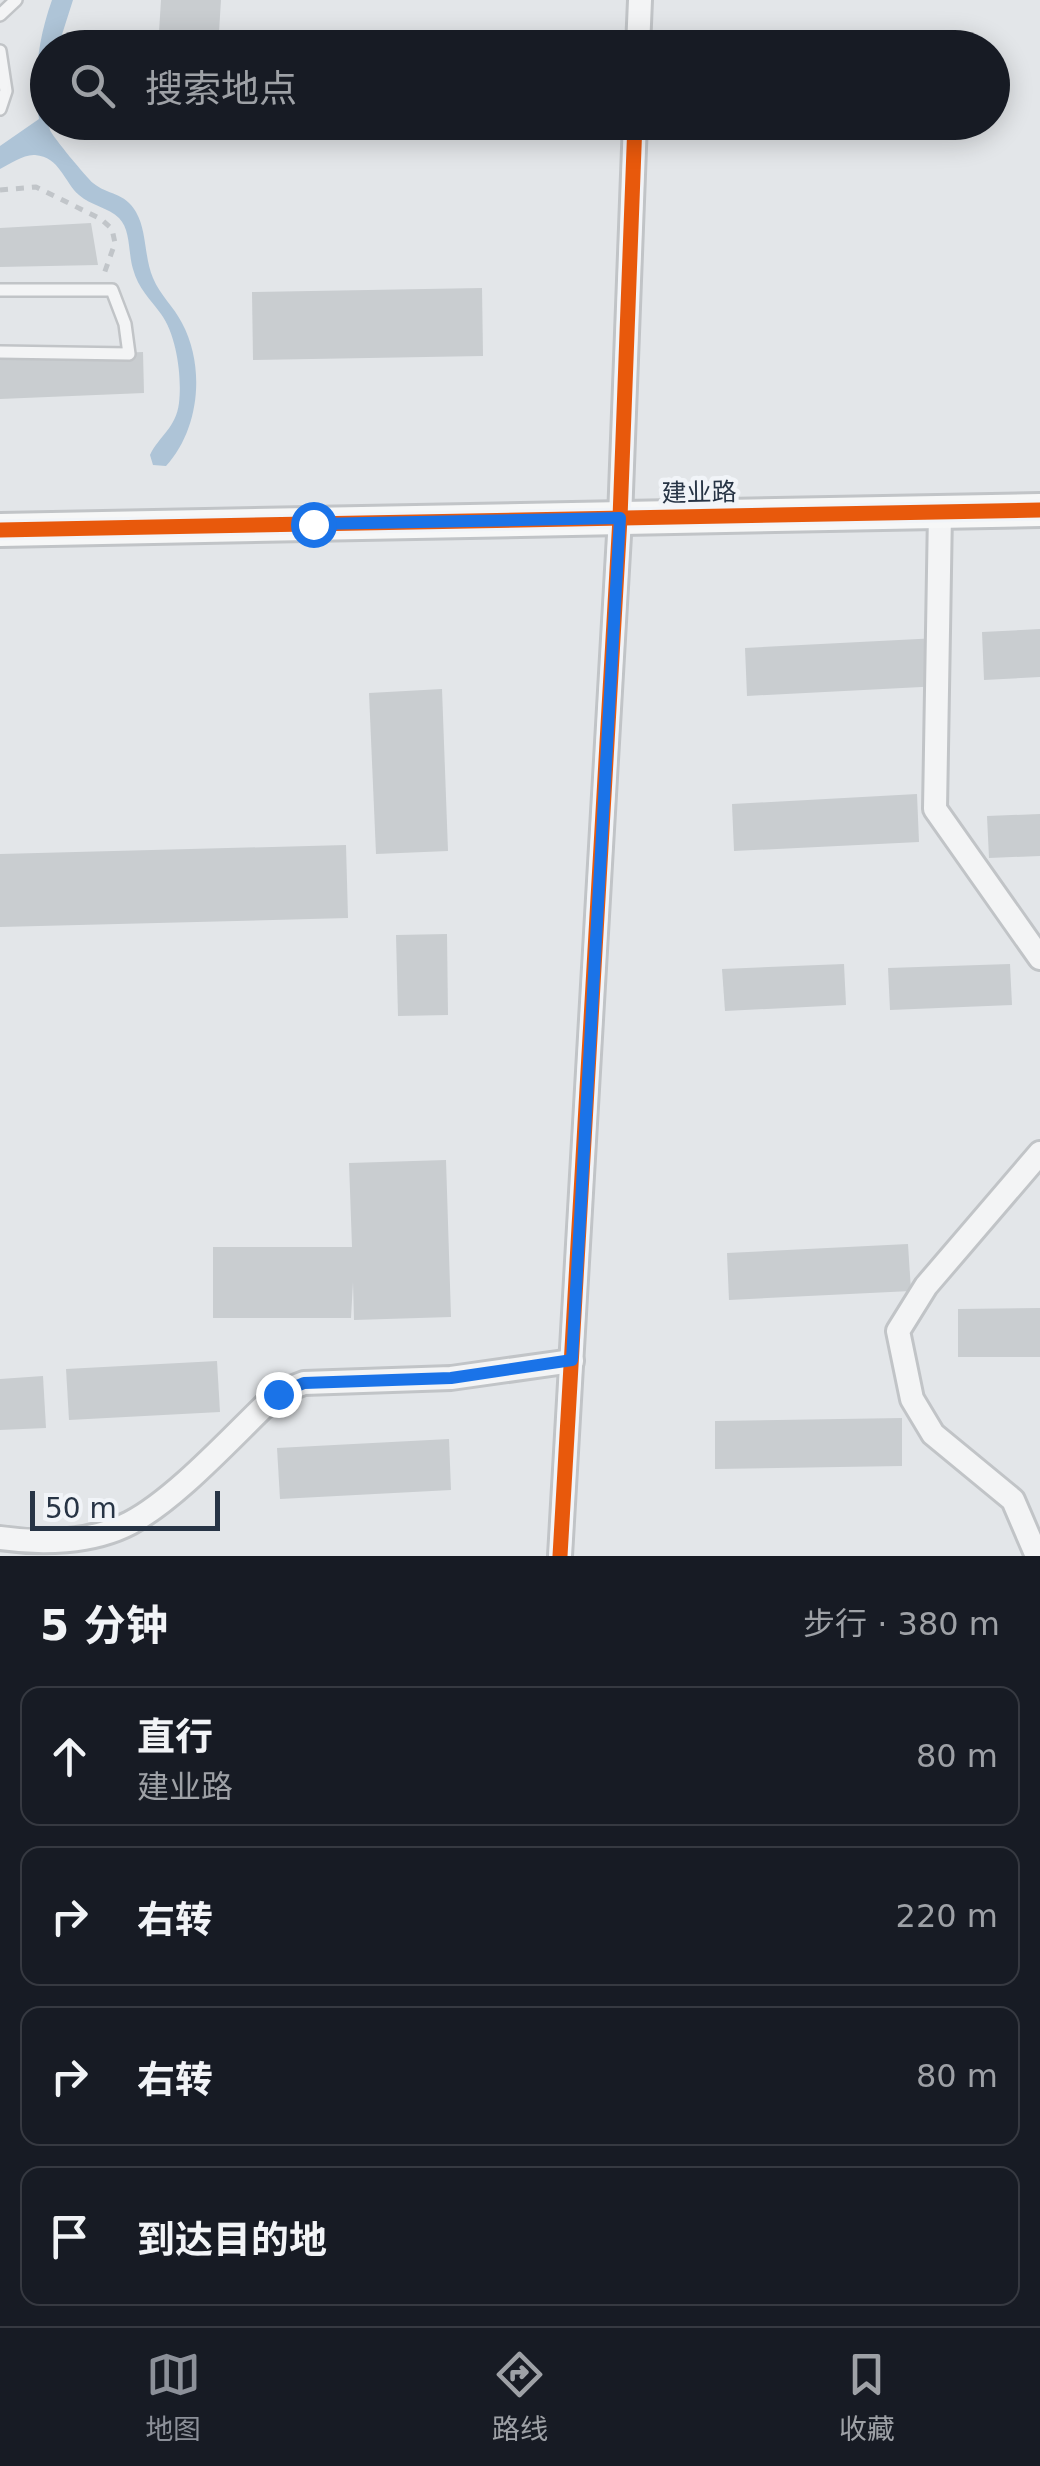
<!DOCTYPE html>
<html lang="zh">
<head>
<meta charset="utf-8">
<style>
	:root { --surface:#171b24; --page:#20242c; --text:#f1f3f6; --muted:#9ea1a6; --line:#363941; --accent:#8c9099 }
	body { margin:0; font-family:"DejaVu Sans","Noto Sans SC",sans-serif; background:var(--page); color:var(--text) }
	.scale { position:absolute; left:30px; bottom:25px; width:190px; box-sizing:border-box; padding-left:10px; border:5px solid #273445; border-top:0; font-size:28px; line-height:35px; white-space:nowrap; color:#273445; -webkit-text-stroke:8px #f1f4f8; paint-order:stroke }
	.stop { position:absolute; width:30px; height:30px; margin:-22px; border:8px solid #1a73e8; border-radius:50%; background:#fff }
	.stop.end { background:#1a73e8; border-color:#fff; box-shadow:0 2px 10px #0008 }
	.list { margin:0; padding:0; list-style:none }
	h2 { display:flex; justify-content:space-between; align-items:center; height:130px; margin:0; padding:0 40px; font-size:42px }
	h2 small { font-size:32px; font-weight:400; color:var(--muted) }
	.list li { display:grid; grid-template-columns:65px 1fr auto; gap:30px; align-items:center; box-sizing:border-box; height:140px; margin:0 20px 20px; padding:0 20px; border:2px solid var(--line); border-radius:20px }
	.list b { display:block; font-size:38px; white-space:nowrap }
	.list p { margin:0; font-size:32px; white-space:nowrap; color:var(--muted) }
	.list em { font-size:32px; font-style:normal; color:var(--muted) }
	.icon { flex:none; width:55px; height:55px; fill:none; stroke:currentColor; stroke-width:2; stroke-linecap:round; stroke-linejoin:round }
	.map { position:relative; flex:none; width:1040px; height:1556px; overflow:hidden }
	.search { position:absolute; background:var(--surface); box-shadow:0 5px 25px #0003; left:30px; right:30px; top:30px; height:110px; display:flex; align-items:center; gap:25px; box-sizing:border-box; padding:0 35px; border-radius:55px; color:var(--muted); font-size:38px }
	.sheet { height:770px; background:var(--surface) }
	nav { display:flex; justify-content:space-around; align-items:center; box-sizing:border-box; height:140px; border-top:2px solid var(--line); background:var(--surface); font-size:28px; color:var(--muted) }
	nav a { display:grid; justify-items:center; gap:5px }
	nav .on { color:var(--accent) }
	.map>svg:first-child { display:block }
	.water { fill:#aec4d7 }
	.building { fill:#c9cdd0 }
	.lines { fill:none; stroke-linecap:round; stroke-linejoin:round }
	.lane-casing { stroke:#c1c4c7; stroke-width:16 }
	.street-casing { stroke:#c1c4c7; stroke-width:28 }
	.secondary-casing { stroke:#c1c4c7; stroke-width:38 }
	.path { stroke:#c1c5c9; stroke-width:5; stroke-dasharray:8 8; stroke-linecap:butt }
	.lane { stroke:#f3f4f5; stroke-width:11 }
	.street { stroke:#f3f4f5; stroke-width:22 }
	.secondary { stroke:#f6f7f7; stroke-width:32 }
	.cycleway-casing { stroke:#f1f4f8; stroke-width:21 }
	.cycleway { stroke:#e8590c; stroke-width:15 }
	.route { stroke:#1a73e8; stroke-width:12 }
	.labels { text-anchor:middle; stroke-width:9; stroke-linejoin:round; paint-order:stroke }
	.street-label { font-size:25px; fill:#273445; stroke:#f1f4f8 }
</style>
</head>
<body>
<div class="map">
<svg width="1040" height="1556" viewBox="0 0 1040 1556">
	<rect width="100%" height="100%" fill="#e3e6e9"/>
	<path class="water" d="M 52,0 L 73,0 L 58,47 L 48,48 C 48,74 43,107 50,130 C 52,136 87,178 93,183 C 107,195 125,192 136,212 C 147,231 144,257 153,278 C 160,295 174,307 182,323 C 206,368 199,430 166,466 L 153,465 L 150,455 C 159,436 176,428 179,403 C 182,377 177,336 161,314 C 150,299 138,288 133,269 C 128,253 131,230 119,218 C 109,208 90,205 79,195 C 64,182 60,157 35,155 C 24,154 10,164 0,169 L 0,146 L 39,119 C 33,79 38,39 52,0 Z"/>
	<g class="building">
		<polygon points="161,0 221,0 218,48 158,48"/>
		<polygon points="153,122 213,122 212,137 152,134"/>
		<polygon points="91,223 98,265 0,267 0,228"/>
		<polygon points="482,288 483,356 253,360 252,292"/>
		<polygon points="143,352 144,393 0,399 0,358"/>
		<polygon points="1040,629 1040,677 984,680 982,632"/>
		<polygon points="938,638 941,686 747,696 745,648"/>
		<polygon points="442,689 448,851 376,854 369,693"/>
		<polygon points="917,794 919,842 734,851 732,804"/>
		<polygon points="1040,814 1040,856 989,858 987,816"/>
		<polygon points="346,845 348,918 0,927 0,854"/>
		<polygon points="447,934 448,1015 398,1016 396,935"/>
		<polygon points="844,964 846,1005 725,1011 722,969"/>
		<polygon points="1010,964 1012,1005 890,1010 888,968"/>
		<polygon points="446,1160 451,1317 354,1320 353,1282 351,1318 213,1318 213,1247 352,1247 349,1163"/>
		<polygon points="908,1244 911,1291 729,1300 727,1253"/>
		<polygon points="1040,1308 1040,1357 958,1357 958,1309"/>
		<polygon points="217,1361 220,1412 69,1420 66,1369"/>
		<polygon points="43,1376 46,1428 0,1430 0,1379"/>
		<polygon points="902,1418 902,1466 715,1469 715,1421"/>
		<polygon points="449,1439 451,1490 280,1499 277,1448"/>
	</g>
	<g class="lines">
		<g class="lane-casing">
			<g id="lane">
				<polyline points="0,15 16,0"/>
				<polyline points="0,51 6,91 0,109"/>
				<polyline points="0,290 112,290 125,324 129,354 0,352"/>
			</g>
		</g>
		<g class="street-casing">
			<g id="street">
				<polyline points="638,48 640,0"/>
				<polyline points="940,512 935,809 1040,958"/>
				<path d="M 0,1538 C 41,1544 92,1543 130,1523 C 178,1498 237,1431 278,1393 L 304,1383 L 451,1378 L 572,1361"/>
				<polyline points="560,1556 620,518 635,122"/>
				<polyline points="1037,1556 1013,1500 933,1434 912,1399 898,1331 926,1286 1040,1153"/>
			</g>
		</g>
		<g class="secondary-casing">
			<polyline id="secondary" points="0,530 1040,510"/>
		</g>
		<polyline class="path" points="0,190 36,187 101,219 112,229 115,243 104,274"/>
		<use href="#lane" class="lane"/>
		<use href="#street" class="street"/>
		<use href="#secondary" class="secondary"/>
		<g class="cycleway-casing">
			<g id="cycleway">
				<polyline points="0,530 1040,510"/>
				<polyline points="560,1556 620,518 635,122"/>
			</g>
		</g>
		<use href="#cycleway" class="cycleway"/>
	</g>
	<g class="lines">
		<polyline class="route" points="278,1394 304,1383 451,1378 572,1360 620,518 313,524"/>
	</g>
	<g class="labels">
		<g class="street-label">
			<text transform="translate(699 492) rotate(-1)" y="9">建业路</text>
		</g>
	</g>
</svg>
<div class="scale">50 m</div>
<div class="stop" style="left:313px;top:524px"></div>
<div class="stop end" style="left:278px;top:1394px"></div>
<div class="search"><svg class="icon" aria-label="search" viewBox="0 0 24 24"><circle cx="10" cy="10" r="6"/><path d="M15 15l6 6"/></svg>搜索地点</div>
</div>
<section class="sheet">
<h2>5 分钟<small>步行 · 380 m</small></h2>
<ul class="list">
<li><svg class="icon" aria-label="ahead" viewBox="0 0 24 24"><path d="M12 20V5M6 11l6-6 6 6"/></svg><div><b>直行</b><p>建业路</p></div><em>80 m</em></li>
<li><svg class="icon" aria-label="right" viewBox="0 0 24 24"><path d="M7 20v-9h11M14 6l5 5-5 5"/></svg><div><b>右转</b></div><em>220 m</em></li>
<li><svg class="icon" aria-label="right" viewBox="0 0 24 24"><path d="M7 20v-9h11M14 6l5 5-5 5"/></svg><div><b>右转</b></div><em>80 m</em></li>
<li><svg class="icon" aria-label="arrive" viewBox="0 0 24 24"><path d="M6 21V4h12l-3 4 3 4H6"/></svg><div><b>到达目的地</b></div></li>
</ul>
</section>
<nav>
<a class="on"><svg class="icon" aria-label="map" viewBox="0 0 24 24"><path d="M3 6l6-2 6 2 6-2v14l-6 2-6-2-6 2zM9 4v14M15 6v14"/></svg>地图</a>
<a><svg class="icon" aria-label="directions" viewBox="0 0 24 24"><path d="M12 3l9 9-9 9-9-9zM9 14v-3h6M13 9l2 2-2 2"/></svg>路线</a>
<a><svg class="icon" aria-label="saved" viewBox="0 0 24 24"><path d="M7 4h10v16l-5-4-5 4z"/></svg>收藏</a>
</nav>
</body>
</html>
